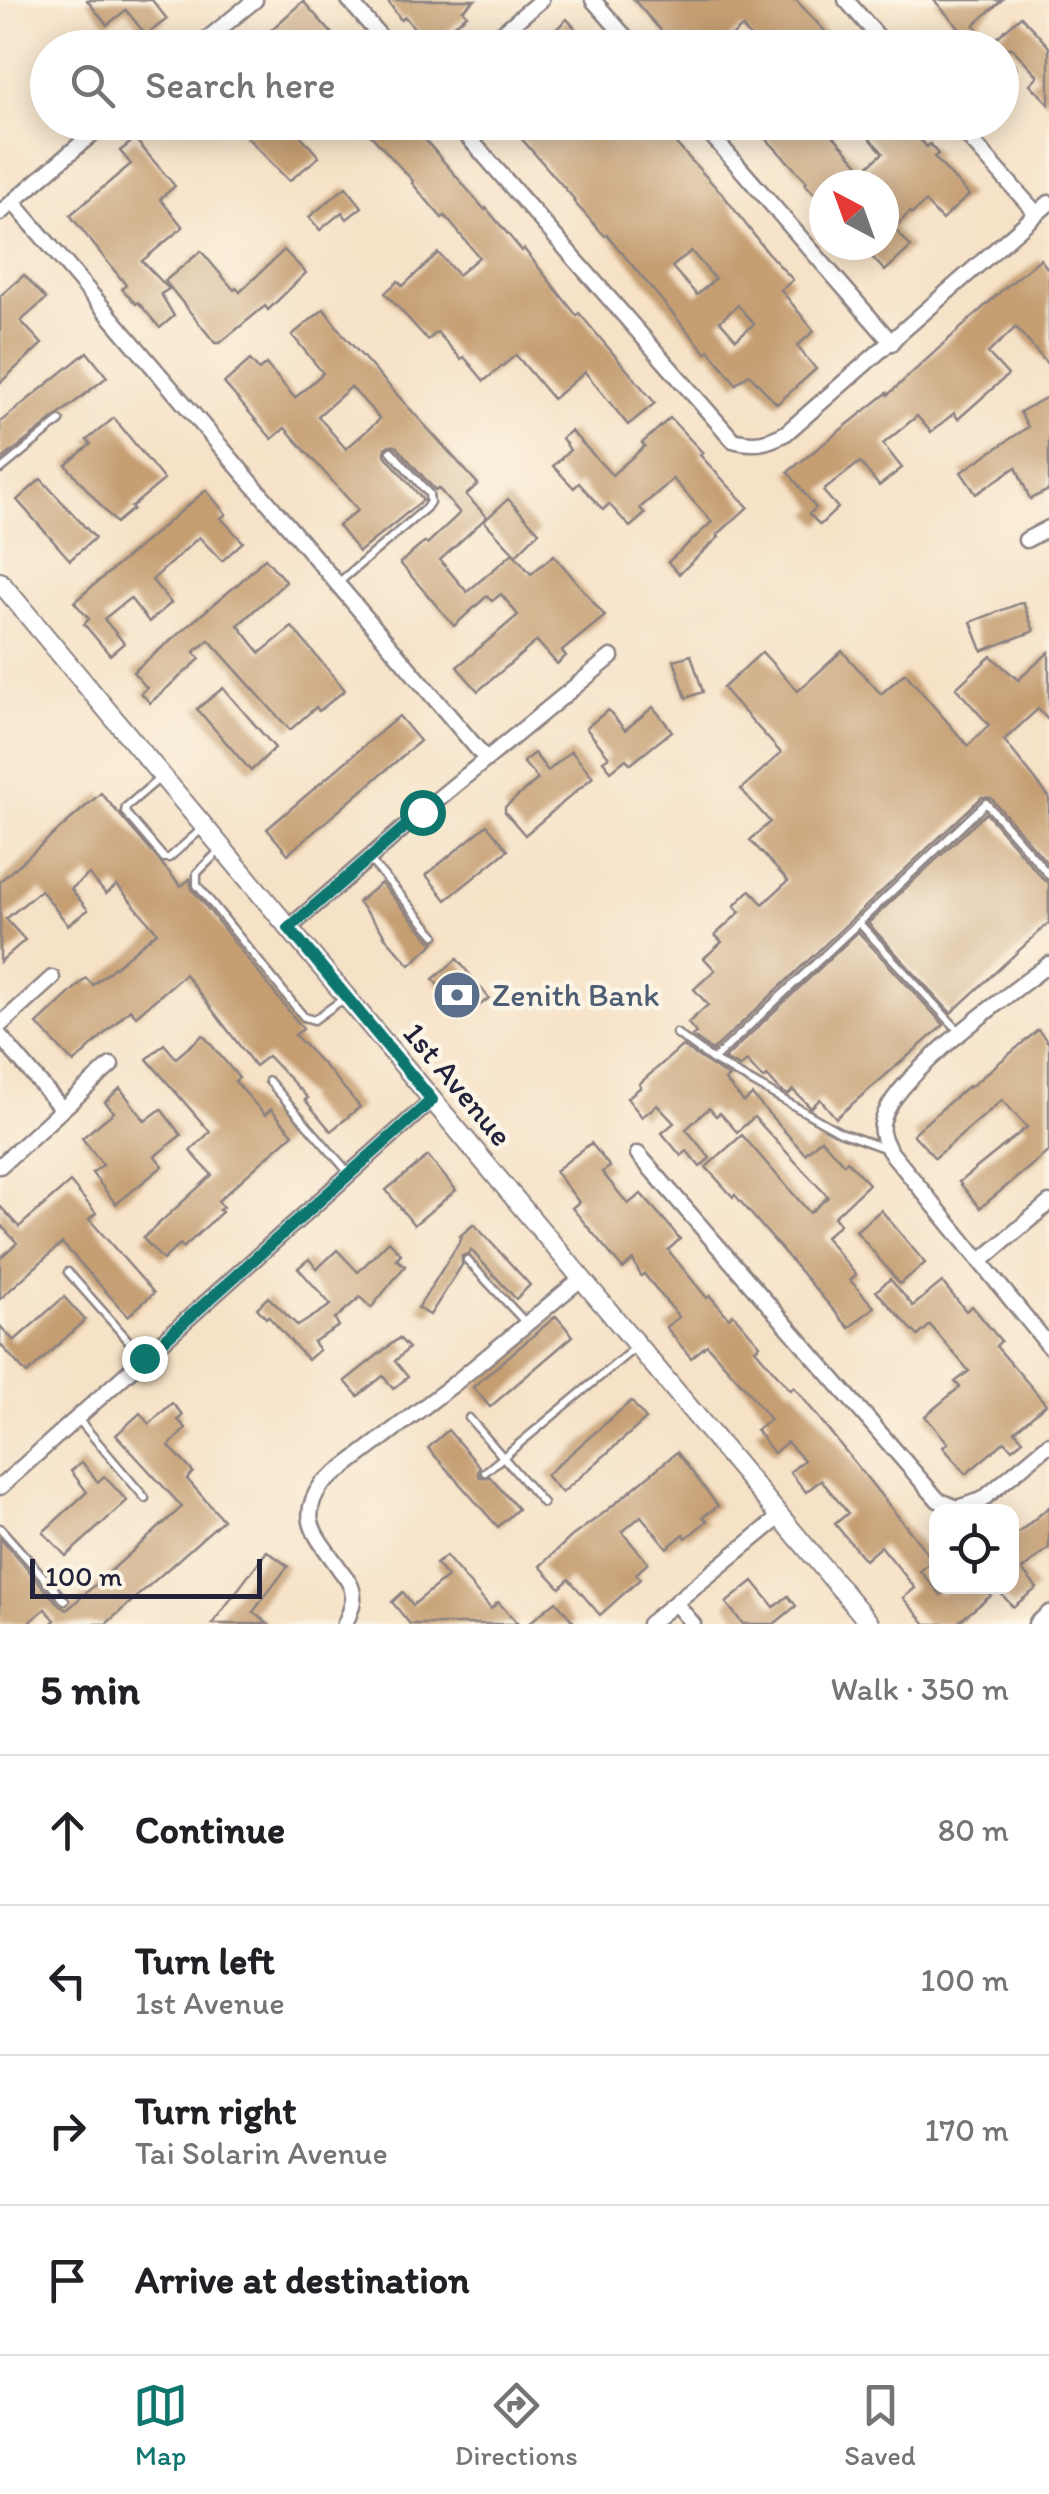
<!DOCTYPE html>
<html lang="en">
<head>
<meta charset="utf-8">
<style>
	:root { --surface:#fff; --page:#f2f2f2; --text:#202124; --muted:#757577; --line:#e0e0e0; --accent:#0f766e }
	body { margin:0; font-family:Itim,sans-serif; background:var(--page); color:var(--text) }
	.controls { position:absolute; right:30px; bottom:30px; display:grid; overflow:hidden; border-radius:20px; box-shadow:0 5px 25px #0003 }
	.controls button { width:90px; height:90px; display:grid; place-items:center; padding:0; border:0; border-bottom:2px solid var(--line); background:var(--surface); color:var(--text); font:50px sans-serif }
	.compass { position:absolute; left:809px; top:170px; width:90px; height:90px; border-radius:50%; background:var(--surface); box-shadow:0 5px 25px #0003; rotate:319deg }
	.scale { position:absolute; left:30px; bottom:25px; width:232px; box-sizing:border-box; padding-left:10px; border:5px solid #22223b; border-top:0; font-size:28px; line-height:35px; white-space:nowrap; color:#22223b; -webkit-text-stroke:8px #fcf5e5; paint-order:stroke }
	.stop { position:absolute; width:30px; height:30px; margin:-22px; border:8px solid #0f766e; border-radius:50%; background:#fff }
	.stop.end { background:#0f766e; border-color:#fff; box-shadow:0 2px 10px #0008 }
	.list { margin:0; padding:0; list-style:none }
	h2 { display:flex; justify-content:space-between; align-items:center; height:130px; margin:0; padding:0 40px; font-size:42px }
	h2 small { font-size:32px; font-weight:400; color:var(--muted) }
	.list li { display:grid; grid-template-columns:65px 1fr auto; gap:30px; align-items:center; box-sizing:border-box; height:150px; padding:0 40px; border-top:2px solid var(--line) }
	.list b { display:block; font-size:38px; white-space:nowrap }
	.list p { margin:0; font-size:32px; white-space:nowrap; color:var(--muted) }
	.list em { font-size:32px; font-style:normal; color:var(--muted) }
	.icon { flex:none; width:55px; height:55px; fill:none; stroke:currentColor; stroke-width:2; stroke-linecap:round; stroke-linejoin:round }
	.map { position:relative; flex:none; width:1049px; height:1624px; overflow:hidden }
	.search { position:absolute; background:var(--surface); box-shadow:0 5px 25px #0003; left:30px; right:30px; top:30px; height:110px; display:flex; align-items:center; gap:25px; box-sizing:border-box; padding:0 35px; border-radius:55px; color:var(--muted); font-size:38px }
	.sheet { height:730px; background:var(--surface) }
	nav { display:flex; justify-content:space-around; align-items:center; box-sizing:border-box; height:140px; border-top:2px solid var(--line); background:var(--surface); font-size:28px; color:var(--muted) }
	nav a { display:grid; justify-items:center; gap:5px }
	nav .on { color:var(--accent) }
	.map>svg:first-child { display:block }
	.building { fill:#c59e72; fill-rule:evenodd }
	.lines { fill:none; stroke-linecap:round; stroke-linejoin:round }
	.lane-casing { stroke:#8c8281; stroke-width:11 }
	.street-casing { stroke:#8c8281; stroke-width:19 }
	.secondary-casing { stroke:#8c8281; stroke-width:22 }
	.lane { stroke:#fff; stroke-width:6 }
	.street { stroke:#fff; stroke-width:14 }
	.secondary { stroke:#fff; stroke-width:18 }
	.route { stroke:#0f766e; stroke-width:12 }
	.labels { text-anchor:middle; stroke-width:9; stroke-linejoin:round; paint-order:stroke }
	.service-label { font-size:32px; fill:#4e5e75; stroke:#fcf5e5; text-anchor:start }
	.street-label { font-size:32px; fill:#22223b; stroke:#fcf5e5 }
</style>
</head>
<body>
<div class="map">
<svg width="1049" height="1624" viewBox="0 0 1049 1624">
	<rect width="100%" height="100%" fill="#fcf5e5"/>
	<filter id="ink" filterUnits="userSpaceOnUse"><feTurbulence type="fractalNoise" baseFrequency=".01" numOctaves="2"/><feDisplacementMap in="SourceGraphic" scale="20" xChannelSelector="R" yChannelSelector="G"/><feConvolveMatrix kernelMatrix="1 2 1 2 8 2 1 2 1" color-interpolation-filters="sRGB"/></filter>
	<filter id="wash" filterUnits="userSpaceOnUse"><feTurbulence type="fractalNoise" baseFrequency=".0048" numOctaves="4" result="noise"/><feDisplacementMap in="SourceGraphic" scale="40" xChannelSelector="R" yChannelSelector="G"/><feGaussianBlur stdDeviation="2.25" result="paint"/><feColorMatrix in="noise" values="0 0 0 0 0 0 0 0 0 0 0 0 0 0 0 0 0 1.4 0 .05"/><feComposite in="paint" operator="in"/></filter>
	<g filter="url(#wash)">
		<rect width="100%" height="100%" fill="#f6e2c7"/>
		<g id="blocks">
			<g class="building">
				<polygon points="87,0 152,0 167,19 146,35 126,10 107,25"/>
				<polygon points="387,0 475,0 463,10 467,15 429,46 405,17 401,20"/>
				<polygon points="634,0 796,0 832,39 823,48 759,48 742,27 718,48 660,48 669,40"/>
				<polygon points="934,0 1002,0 974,25 990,44 1021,16 1049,47 1049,104 1030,84 1038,76 1012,48 977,48"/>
				<polygon points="303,1 335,37 324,48 248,48 269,32"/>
				<polygon points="567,19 592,48 536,48"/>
				<polygon points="253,122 289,122 319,157 289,181 242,132"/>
				<polygon points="375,122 410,122 485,210 486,208 522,251 524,249 577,316 579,313 655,403 628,425 585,372 553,399 516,355 484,381 464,357 461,359 437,332 428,340 385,293 398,281 403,286 438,253 458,275 479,257 445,216 442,218 412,183 413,181 366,130"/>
				<path d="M 507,122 L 656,122 L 724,196 L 767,252 L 793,280 L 781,290 L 814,331 L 797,346 L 816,369 L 777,404 L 749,374 L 736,384 L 709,350 L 706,353 L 684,327 L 607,235 L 605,236 L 573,201 L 575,200 ZM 691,251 L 715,279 L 697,295 L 672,267 ZM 738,305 L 754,324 L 736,339 L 720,321 Z"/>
				<polygon points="767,122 841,122 830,132 864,170 883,153 855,122 904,122 927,147 930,144 938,154 934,157 969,195 942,220 925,202 912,214 910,212 894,228 911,247 885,271 861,245 884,245 884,185 824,185 824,204 805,184 807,182 759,131"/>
				<polygon points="135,139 175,186 160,199 183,227 142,261 169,289 161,294 174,316 160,328 138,302 136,304 122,289 126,285 70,215 131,164 120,151"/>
				<polygon points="346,187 362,207 347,219 342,212 320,230 309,217"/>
				<polygon points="284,250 306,273 268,310 265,306 220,343 215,343 165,281 201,251 234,290 236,288 240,292"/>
				<polygon points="1040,259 1049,270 1049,366 1016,327 988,353 1008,375 958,419 954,413 931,432 917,416 883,444 902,468 879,486 860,462 823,491 838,508 820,525 809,514 816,508 788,472 887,393 888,395 1000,292"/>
				<polygon points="24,275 46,299 21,321 42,344 0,383 0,296"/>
				<path d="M 324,309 L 343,335 L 478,484 L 466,495 L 487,517 L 440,560 L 467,592 L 513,553 L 531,574 L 554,555 L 605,616 L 562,651 L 566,656 L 557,664 L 537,641 L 478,691 L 457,667 L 518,615 L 501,594 L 492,601 L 487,596 L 454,626 L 400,563 L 425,542 L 427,544 L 460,513 L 438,488 L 435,490 L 396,446 L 389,445 L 385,448 L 385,455 L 423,500 L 359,552 L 338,526 L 358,510 L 285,428 L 272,439 L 224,383 L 250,360 L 259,370 L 266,364 L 295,398 L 323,373 L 292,335 ZM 351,387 L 380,419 L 346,449 L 318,416 Z"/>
				<polygon points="87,352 107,377 0,461 0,422"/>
				<polygon points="1049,396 1049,490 1030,499 1016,467 976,494 961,472 1028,427 1020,412"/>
				<polygon points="114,418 164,480 131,507 133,509 116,523 66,465 91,444 87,440"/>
				<polygon points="670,418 703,453 700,455 748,507 717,535 719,537 679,574 668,562 712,522 673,479 640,508 645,514 630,527 609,504 603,510 579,483 574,488 553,466 570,450 562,438 571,431 612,475 645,446 642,443"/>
				<polygon points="41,479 95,538 70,560 17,500"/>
				<polygon points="206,490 226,514 221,518 243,542 222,561 199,537 152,580 171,603 149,622 130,598 104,619 124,643 110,655 84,624 89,619 74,602"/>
				<polygon points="508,499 539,532 516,555 484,521"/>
				<polygon points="265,558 286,582 238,625 260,653 292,627 345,690 319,711 316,707 290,730 209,640 194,652 200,659 150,703 141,693 147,688 133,672 238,584"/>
				<polygon points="1023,602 1034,631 982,651 971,622"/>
				<polygon points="842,651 881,694 905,673 968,746 989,725 956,688 991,656 1018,680 1049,652 1049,721 1038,709 1004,740 1049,797 1049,865 991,798 982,797 712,1051 692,1036 696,1033 688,1023 708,1005 694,989 715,970 704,958 722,942 715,935 740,912 734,906 750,890 763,904 788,881 750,840 770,822 741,789 781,753 723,688 762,652 798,691"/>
				<polygon points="691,655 703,692 686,698 674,660"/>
				<polygon points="223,688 275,748 251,771 197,709"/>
				<polygon points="653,707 672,731 631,764 626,759 611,771 603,761 609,757 586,728 608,710 625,730"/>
				<polygon points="399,716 420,741 288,854 267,829"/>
				<polygon points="571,751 593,777 525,835 505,812 505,807 538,779 523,762 534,753 548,771"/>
				<polygon points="101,793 181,886 190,879 192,889 303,1029 295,1035 334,1076 360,1107 331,1131 305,1100 308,1098 268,1056 255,1066 185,974 136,1016 130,1009 74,1063 37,1024 86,978 93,985 157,932 117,885 106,894 89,874 71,889 88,910 68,925 41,890 6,919 25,940 0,962 0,881"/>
				<polygon points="986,813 1044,880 1049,882 1049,923 951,1013 868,923"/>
				<polygon points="487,825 508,850 446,900 426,875"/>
				<polygon points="381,883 430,940 435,942 410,965 384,936 385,935 358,902"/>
				<polygon points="858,932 944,1025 836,1118 820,1099 811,1108 793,1090 788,1095 780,1090 767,1076 763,1079 747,1061 740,1067 724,1059"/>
				<polygon points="457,959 489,998 465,1017 433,979"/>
				<polygon points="1038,1030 1049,1043 1049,1151 980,1208 959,1182 1027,1127 1002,1100 935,1158 913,1134 968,1086 969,1088"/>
				<polygon points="203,1035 239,1078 235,1081 265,1115 271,1109 293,1134 218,1201 223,1207 219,1210 222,1212 183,1248 180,1244 163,1260 143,1238 212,1175 190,1151 210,1132 147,1059 164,1044 176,1058"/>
				<polygon points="682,1046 729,1077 725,1080 744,1102 752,1095 805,1154 821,1139 844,1164 847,1161 869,1184 834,1217 840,1224 825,1237 856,1275 850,1280 874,1307 849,1328 735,1195 733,1197 706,1167 742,1135 810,1213 828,1197 754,1117 737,1132 720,1113 716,1116 709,1108 686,1129 710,1158 700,1167 687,1151 681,1156 662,1133 674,1123 657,1105 642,1117 627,1098 641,1087 639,1084"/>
				<polygon points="120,1088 145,1121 161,1109 181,1135 155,1156 163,1166 116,1204 92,1173 103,1165 82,1138 114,1112 105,1102"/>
				<polygon points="591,1143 610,1167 602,1172 628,1204 641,1194 667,1223 680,1239 668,1250 707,1298 710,1296 729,1318 733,1314 760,1345 755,1349 790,1390 794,1387 933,1560 920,1571 941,1595 951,1586 1012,1586 1012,1538 1049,1507 1049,1548 1022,1570 1037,1588 1013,1607 998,1590 956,1624 926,1624 903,1598 915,1588 881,1546 865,1560 835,1524 848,1513 821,1480 806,1492 790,1472 804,1460 787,1442 774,1453 756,1430 770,1420 747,1390 707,1345 691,1358 666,1327 679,1317 644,1274 641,1276 633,1260 623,1269 572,1208 579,1202 555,1171"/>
				<polygon points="428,1156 456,1190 414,1225 386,1190"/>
				<polygon points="70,1182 96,1213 89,1219 154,1293 128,1316 62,1243 0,1299 0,1258 17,1243 0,1224 0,1206 19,1227"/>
				<polygon points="881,1210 925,1263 900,1284 856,1231"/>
				<polygon points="474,1224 530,1285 516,1299 471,1250 469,1254 462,1256 462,1265 430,1315 418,1308 462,1238 460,1236"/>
				<polygon points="389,1241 401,1254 396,1259 405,1266 371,1308 360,1297 335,1319 339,1326 313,1342 319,1350 308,1360 268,1316 266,1318 257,1308 268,1297 298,1326 331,1305 298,1268 309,1259 317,1269 337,1250 358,1272"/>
				<polygon points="890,1279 913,1306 942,1282 966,1311 972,1306 1001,1341 996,1346 1046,1404 1015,1431 1023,1440 1012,1449 1005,1441 966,1474 943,1447 948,1443 925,1416 960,1387 955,1382 969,1371 930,1325 918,1336 876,1291"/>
				<polygon points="64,1297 85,1320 27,1374 0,1344 0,1326 14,1341"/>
				<polygon points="556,1316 573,1336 490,1407 473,1387"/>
				<polygon points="399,1338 409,1348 395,1361 408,1377 393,1389 383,1376 358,1396 345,1381"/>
				<polygon points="631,1401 646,1419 562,1493 546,1475"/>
				<polygon points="172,1403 183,1415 178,1420 186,1428 169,1446 193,1472 187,1479 223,1520 106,1624 51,1624 55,1620 45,1609 27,1624 0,1624 0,1538 60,1606 67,1610 182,1507 116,1435 140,1413 149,1424"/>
				<polygon points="448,1430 480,1467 478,1472 480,1477 490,1477 518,1509 498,1527 428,1448"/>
				<polygon points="677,1452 718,1506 703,1517 707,1521 686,1538 684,1534 667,1548 641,1516 622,1532 648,1563 636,1574 640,1579 600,1615 569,1579 560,1588 540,1566 571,1537 605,1512"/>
				<polygon points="82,1462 98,1482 104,1476 127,1501 66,1556 43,1532 87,1492 71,1471"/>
				<polygon points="267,1551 288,1566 253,1612 268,1624 212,1624"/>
				<polygon points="446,1556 491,1609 498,1602 518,1624 410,1624 392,1602 403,1592 413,1605 447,1577 436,1564"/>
				<polygon points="753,1581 774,1607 788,1596 796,1606 774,1624 743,1624 726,1603"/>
				<polygon points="556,1601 575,1624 528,1624"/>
			</g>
		</g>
	</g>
	<g filter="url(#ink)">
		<use href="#blocks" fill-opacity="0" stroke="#8c8281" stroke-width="2.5"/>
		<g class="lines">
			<g class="lane-casing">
				<g id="lane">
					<polyline points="1002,76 1012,68"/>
					<polyline points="0,470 60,421"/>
					<polyline points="338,583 426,508 430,502 429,494 391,451"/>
					<polyline points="161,777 126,807 125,812 129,817 164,858 169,858 203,828"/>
					<polyline points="221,849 197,873 197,885 304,1017 314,1020 346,997"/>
					<polyline points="370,860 435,935"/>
					<polyline points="860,924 960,1032"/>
					<polyline points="676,1033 713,1060 840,1132 884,1148"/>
					<polyline points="713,1060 986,803 1049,875"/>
					<polyline points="269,1081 349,1173"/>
					<polyline points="467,1260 526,1323"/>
					<polyline points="68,1272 143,1357"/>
					<polyline points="469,1418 543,1503"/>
					<polyline points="78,1419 145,1498"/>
					<polyline points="485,1472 637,1346"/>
					<polyline points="0,1528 65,1601"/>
				</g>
			</g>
			<g class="street-casing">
				<g id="street">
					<polyline points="349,0 390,48"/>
					<polyline points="593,0 635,48"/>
					<polyline points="846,0 888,48"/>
					<polyline points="196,48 255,0"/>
					<polyline points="484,48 541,0"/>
					<path d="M 455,122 L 733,440 C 755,446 767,443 786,433 L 1049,203"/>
					<polyline points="700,122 892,343"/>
					<polyline points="955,122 1036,213"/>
					<polyline points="13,202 486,759"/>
					<polyline points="0,213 106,122"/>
					<polyline points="1026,540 1049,528"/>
					<polyline points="289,928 422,812 611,657"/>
					<path d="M 1049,964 C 1010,994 894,1076 883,1120 C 879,1132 884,1139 889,1150 L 1049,1346"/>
					<polyline points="0,1025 52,978"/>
					<polyline points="0,1036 62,1109"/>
					<polyline points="638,1154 938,1500 957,1508 982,1500 1049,1444"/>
					<polyline points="0,1166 111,1065"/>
					<polyline points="981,1261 1049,1203"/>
					<polyline points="0,1487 432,1100"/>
					<polyline points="675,1603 693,1624"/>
					<path d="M 345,1624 C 348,1617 352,1609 353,1600 C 354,1588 348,1580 341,1571 C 320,1539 295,1521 322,1484 L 454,1384 L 582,1278"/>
					<polyline points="649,1624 781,1516"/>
					<polyline points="1036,1624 1049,1613"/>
				</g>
			</g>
			<g class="secondary-casing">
				<polyline id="secondary" points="0,582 870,1624"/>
			</g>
			<use href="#lane" class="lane"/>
			<use href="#street" class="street"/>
			<use href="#secondary" class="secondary"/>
		</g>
	</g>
	<g class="lines" filter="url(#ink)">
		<polyline class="route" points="144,1358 432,1100 289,928 422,812"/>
	</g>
	<defs>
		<g id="bank-disc" transform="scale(2.5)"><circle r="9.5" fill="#5c6f8a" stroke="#fcf5e5"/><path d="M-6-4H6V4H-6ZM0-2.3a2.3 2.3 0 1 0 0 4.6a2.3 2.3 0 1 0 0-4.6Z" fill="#fff"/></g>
	</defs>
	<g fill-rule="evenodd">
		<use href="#bank-disc" x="457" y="995"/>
	</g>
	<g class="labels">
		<g class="service-label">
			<text x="492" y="1006">Zenith Bank</text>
		</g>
		<g class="street-label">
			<text transform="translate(458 1084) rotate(50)" y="11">1st Avenue</text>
		</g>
	</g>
</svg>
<div class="controls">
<button><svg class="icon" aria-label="locate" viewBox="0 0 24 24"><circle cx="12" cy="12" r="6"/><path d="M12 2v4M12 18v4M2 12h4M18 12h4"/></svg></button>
</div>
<svg class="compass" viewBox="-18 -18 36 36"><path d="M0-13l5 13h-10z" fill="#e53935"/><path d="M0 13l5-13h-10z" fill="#757577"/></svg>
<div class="scale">100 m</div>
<div class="stop" style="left:422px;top:812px"></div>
<div class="stop end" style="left:144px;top:1358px"></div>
<div class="search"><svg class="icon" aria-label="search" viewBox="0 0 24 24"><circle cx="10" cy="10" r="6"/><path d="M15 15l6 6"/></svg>Search here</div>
</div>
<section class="sheet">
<h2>5 min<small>Walk · 350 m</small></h2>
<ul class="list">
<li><svg class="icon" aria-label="ahead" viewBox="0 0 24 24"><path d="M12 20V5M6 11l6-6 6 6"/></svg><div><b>Continue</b></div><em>80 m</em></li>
<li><svg class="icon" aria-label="left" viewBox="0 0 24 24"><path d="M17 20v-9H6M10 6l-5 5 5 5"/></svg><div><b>Turn left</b><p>1st Avenue</p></div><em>100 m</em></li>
<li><svg class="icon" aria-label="right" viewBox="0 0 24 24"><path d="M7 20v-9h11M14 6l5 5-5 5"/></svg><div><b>Turn right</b><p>Tai Solarin Avenue</p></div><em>170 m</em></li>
<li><svg class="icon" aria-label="arrive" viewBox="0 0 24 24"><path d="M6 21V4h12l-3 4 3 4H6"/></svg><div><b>Arrive at destination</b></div></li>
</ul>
</section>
<nav>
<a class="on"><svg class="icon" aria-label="map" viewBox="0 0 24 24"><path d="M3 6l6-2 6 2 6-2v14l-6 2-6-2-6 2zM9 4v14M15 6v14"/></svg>Map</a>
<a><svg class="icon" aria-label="directions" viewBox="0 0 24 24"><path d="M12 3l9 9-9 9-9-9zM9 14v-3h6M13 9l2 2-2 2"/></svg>Directions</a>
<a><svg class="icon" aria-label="saved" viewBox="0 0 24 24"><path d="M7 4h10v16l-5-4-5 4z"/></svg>Saved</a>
</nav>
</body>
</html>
